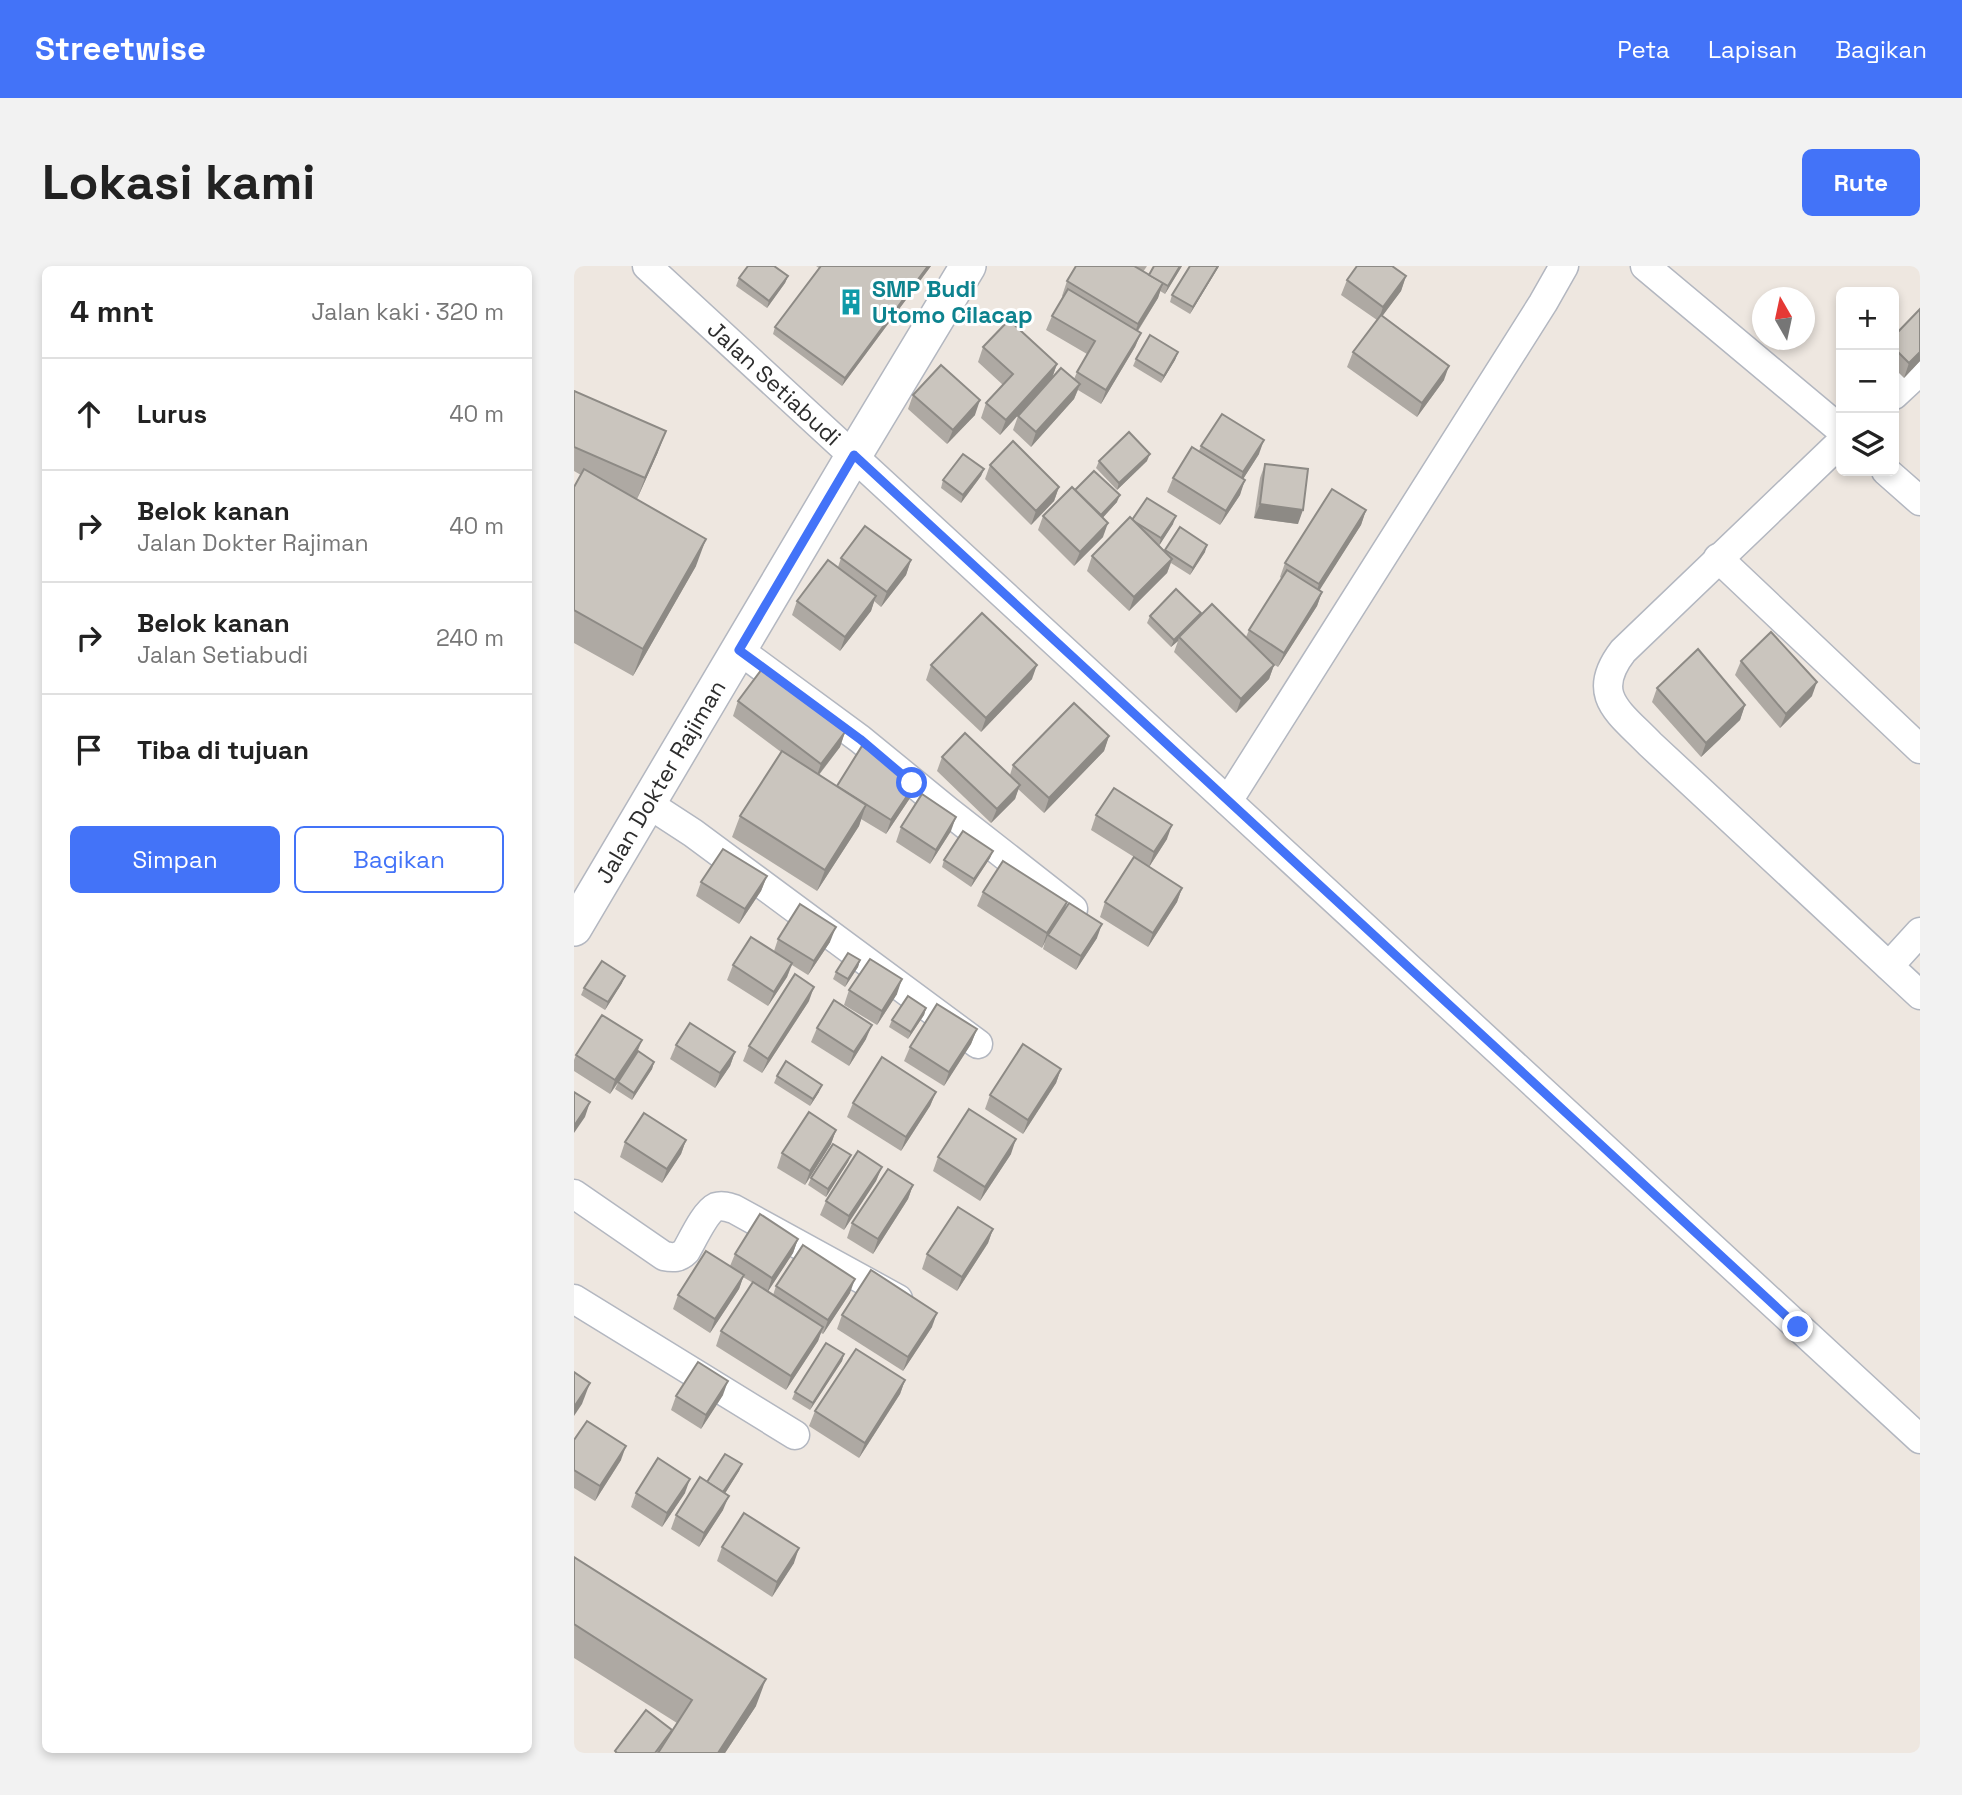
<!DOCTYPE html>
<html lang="id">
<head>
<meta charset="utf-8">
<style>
	:root { --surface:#fff; --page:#f2f2f2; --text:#222; --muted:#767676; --line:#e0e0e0; --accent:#4373f8 }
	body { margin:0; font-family:"Space Grotesk",sans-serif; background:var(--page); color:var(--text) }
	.controls { position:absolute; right:21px; top:21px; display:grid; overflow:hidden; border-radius:10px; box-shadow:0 4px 10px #0003 }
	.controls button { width:63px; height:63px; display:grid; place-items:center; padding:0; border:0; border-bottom:2px solid var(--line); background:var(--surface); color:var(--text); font:35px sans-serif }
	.compass { position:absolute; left:1178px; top:21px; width:63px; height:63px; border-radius:50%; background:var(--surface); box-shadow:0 4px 10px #0003; rotate:351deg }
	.stop { position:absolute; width:21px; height:21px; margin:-16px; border:5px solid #4373f8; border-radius:50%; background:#fff }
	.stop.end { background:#4373f8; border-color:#fff; box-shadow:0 2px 7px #0008 }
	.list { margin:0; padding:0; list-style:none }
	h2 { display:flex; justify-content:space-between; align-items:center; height:91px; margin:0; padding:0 28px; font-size:30px }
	h2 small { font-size:23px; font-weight:400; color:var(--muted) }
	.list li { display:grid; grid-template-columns:46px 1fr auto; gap:21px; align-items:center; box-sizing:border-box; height:112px; padding:0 28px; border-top:2px solid var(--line) }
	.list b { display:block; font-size:26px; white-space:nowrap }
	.list p { margin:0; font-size:23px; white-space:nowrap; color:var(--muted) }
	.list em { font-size:23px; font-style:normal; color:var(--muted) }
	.actions { display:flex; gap:14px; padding:21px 28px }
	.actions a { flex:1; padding:16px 0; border:2px solid var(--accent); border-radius:10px; text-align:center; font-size:24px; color:var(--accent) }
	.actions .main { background:var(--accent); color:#fff }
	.icon { flex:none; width:38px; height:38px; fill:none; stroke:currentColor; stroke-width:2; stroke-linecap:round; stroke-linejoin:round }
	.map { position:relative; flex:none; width:1346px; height:1487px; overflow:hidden; border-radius:10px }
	header { display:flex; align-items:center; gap:42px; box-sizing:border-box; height:98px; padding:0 35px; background:var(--accent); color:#fff }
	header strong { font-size:33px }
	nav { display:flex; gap:38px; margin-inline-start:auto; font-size:24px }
	.intro { display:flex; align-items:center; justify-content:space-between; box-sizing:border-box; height:168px; padding:0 42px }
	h1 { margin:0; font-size:49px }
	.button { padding:18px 32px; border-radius:10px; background:var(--accent); color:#fff; font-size:24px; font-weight:700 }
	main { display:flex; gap:42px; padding:0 42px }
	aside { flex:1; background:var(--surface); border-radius:10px; box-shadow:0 4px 10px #0003 }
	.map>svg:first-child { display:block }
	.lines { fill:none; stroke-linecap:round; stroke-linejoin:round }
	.minor-casing { stroke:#b3b7c0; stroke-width:31 }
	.tertiary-casing { stroke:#b3b7c0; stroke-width:38 }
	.minor { stroke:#fff; stroke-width:28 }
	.tertiary { stroke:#fff; stroke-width:35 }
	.wall { fill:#aea9a3 }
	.shaded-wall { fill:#8d8a85 }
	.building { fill:#cac5be; stroke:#8d8a85; stroke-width:2 }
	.route { stroke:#4373f8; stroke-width:9 }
	.labels { text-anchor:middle; stroke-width:6; stroke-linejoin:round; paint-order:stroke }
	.culture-label { font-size:23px; font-weight:bold; fill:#0d838f; stroke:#fff; text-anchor:start }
	.street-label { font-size:23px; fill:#2d2d2d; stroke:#fff }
</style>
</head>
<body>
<header>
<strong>Streetwise</strong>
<nav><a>Peta</a><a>Lapisan</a><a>Bagikan</a></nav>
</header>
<div class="intro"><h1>Lokasi kami</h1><a class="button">Rute</a></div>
<main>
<aside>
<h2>4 mnt<small>Jalan kaki · 320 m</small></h2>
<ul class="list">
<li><svg class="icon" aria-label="ahead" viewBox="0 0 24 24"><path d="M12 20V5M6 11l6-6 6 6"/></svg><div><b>Lurus</b></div><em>40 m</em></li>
<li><svg class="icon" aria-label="right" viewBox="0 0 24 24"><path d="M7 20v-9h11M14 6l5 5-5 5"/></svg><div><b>Belok kanan</b><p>Jalan Dokter Rajiman</p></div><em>40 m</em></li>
<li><svg class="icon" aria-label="right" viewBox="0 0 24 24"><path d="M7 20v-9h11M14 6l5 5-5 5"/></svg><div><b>Belok kanan</b><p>Jalan Setiabudi</p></div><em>240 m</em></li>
<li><svg class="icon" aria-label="arrive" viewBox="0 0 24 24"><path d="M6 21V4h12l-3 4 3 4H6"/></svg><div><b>Tiba di tujuan</b></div></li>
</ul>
<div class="actions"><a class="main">Simpan</a><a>Bagikan</a></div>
</aside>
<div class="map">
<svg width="1346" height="1487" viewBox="0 0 1346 1487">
	<rect width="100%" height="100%" fill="#eee7e0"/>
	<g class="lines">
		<g class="minor-casing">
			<g id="minor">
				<path id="s1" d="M 73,0 L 1346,1173"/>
				<polyline points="1071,0 1267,164"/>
				<polyline points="1320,129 1346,105"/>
				<path d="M 1267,176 L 1049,385 C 1015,429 1045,446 1076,478 L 1346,729"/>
				<polyline points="1312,205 1346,235"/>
				<polyline points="1144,292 1346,483"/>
				<polyline points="165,384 286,473 374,545 499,643"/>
				<polyline points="654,535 969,37 990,0"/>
				<polyline points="73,537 119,567 404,778"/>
				<polyline points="1315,700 1346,666"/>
				<path d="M 0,928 L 90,990 C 99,992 105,992 112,985 C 118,975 131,946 142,941 C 148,939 154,941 160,943 L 324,1033"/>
				<polyline points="0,1033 221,1169"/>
			</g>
		</g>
		<g class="tertiary-casing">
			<g id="tertiary">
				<path id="s2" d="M 0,662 L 280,189 L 394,0"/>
			</g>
		</g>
		<use href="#minor" class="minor"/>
		<use href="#tertiary" class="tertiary"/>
	</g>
	<g class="wall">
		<polygon points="242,0 357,0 268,120 199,68 201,61 245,2"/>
		<polygon points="502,0 573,0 569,6 575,9 580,0 608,0 591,28 586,25 584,32 564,65 567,67 561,81 527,138 504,124 500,133 457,181 439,164 444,150 500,113 503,106 513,88 472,64 478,50 489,31 488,30 493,15"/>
		<polygon points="645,0 616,48 596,36 598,29"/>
		<polygon points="214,10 211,17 193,42 162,20 165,12"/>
		<polygon points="832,10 827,25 808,50 870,114 843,151 773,101 779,86 803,54 767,29 773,14"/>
		<polygon points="1320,70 1346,95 1330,112 1320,102"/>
		<polygon points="409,81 483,98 478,112 426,169 407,152 412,137 429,119 404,96"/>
		<polygon points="604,86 601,94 587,117 559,100 562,93"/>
		<polygon points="0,125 84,186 63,233 122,300 59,410 0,377 0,221 7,209 0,205"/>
		<polygon points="339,129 401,149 373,178 334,143"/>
		<polygon points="627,180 685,188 669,213 666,229 646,259 593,226 599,212 625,185"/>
		<polygon points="525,195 573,195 543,224 522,202"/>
		<polygon points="691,198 724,258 680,252 686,212"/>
		<polygon points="416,199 485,221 480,235 457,259 411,213"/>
		<polygon points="410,203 407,210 387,237 367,222 369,214"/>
		<polygon points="501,224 543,236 529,251 529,271 500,300 464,264 469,250"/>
		<polygon points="792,244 787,259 745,324 748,326 743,340 704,401 699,398 700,399 695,413 662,447 600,386 604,375 597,381 573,357 576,350 627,347 626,350 672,371 675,364 708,313 706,311 711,297"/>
		<polygon points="559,254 599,258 585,279 591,285 606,261 631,286 616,309 597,297 593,307 555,345 513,305 518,290"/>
		<polygon points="267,292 337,294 332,309 307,341 300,335 297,345 266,385 218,349 223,335 264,301"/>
		<polygon points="1167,395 1238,430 1206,462 1161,409"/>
		<polygon points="357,399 458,413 407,466 352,414"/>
		<polygon points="1083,422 1171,439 1166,454 1127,491 1078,436"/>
		<polygon points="164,435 271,466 266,481 245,509 263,520 338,529 312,568 287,553 285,560 243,625 158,571 166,550 207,486 159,450"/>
		<polygon points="535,470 530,485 470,547 444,523 441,533 417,557 363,505 368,491 436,509 439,499"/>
		<polygon points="522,549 593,573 575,601 608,622 603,636 574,681 526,651 531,636 560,591 517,564"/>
		<polygon points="327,561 377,565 356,598 322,576"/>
		<polygon points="419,585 416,592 397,621 368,601 370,594"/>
		<polygon points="193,610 187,625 165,658 122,630 127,616"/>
		<polygon points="409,626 493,636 490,645 523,672 502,704 469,683 471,676 468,682 403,640"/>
		<polygon points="204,673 256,676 234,709 218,699 213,711 194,740 153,714 159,699 200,685"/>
		<polygon points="286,694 284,701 271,721 259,713 262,706"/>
		<polygon points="48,717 31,744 7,729 10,722"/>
		<polygon points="275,724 323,728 303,759 270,739"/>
		<polygon points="235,735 188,807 169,795 175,780"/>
		<polygon points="352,742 350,749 334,773 315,761 318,754"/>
		<polygon points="243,762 292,773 275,800 237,776"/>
		<polygon points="403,763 397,778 370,820 330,795 336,781"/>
		<polygon points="68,774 63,787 80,796 78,803 58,834 41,823 44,817 36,828 0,805 0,794 2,789"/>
		<polygon points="102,779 161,786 156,800 141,822 96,793"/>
		<polygon points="487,803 482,817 449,868 411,843 416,829"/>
		<polygon points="203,810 245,826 236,840 200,817"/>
		<polygon points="362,826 356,840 327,885 273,851 279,837"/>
		<polygon points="262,864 257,878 231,919 203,902 208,887"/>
		<polygon points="112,874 107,888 88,917 46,891 51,876"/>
		<polygon points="437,888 406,935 359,905 364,891"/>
		<polygon points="277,889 274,896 252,931 234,919 237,912"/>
		<polygon points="308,901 302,915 270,964 246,949 252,935"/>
		<polygon points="339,919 334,933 299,988 273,972 278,957"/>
		<polygon points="419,963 414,977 383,1025 348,1003 353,988"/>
		<polygon points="224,973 219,987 194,1025 199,1029 202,1020 276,1027 249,1068 247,1067 244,1075 212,1124 142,1080 147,1065 179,1017 169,1011 165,1023 136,1067 99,1043 104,1029 156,1000 161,988"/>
		<polygon points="268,1049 358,1061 329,1105 263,1063"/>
		<polygon points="270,1088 268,1095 236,1144 218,1133 221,1126"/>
		<polygon points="331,1114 326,1128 285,1192 235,1160 241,1145"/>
		<polygon points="149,1129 127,1163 97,1144 102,1130"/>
		<polygon points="0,1174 47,1194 21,1235 0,1222"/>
		<polygon points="168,1198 165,1205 151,1227 149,1244 125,1281 97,1263 102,1249 133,1216"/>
		<polygon points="62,1227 111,1227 88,1261 57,1241"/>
		<polygon points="148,1281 220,1297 198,1331 143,1295"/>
		<polygon points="0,1291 182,1440 151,1487 41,1487 41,1485 98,1464 103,1457 0,1392"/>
	</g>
	<g class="shaded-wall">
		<polygon points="354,0 357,0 268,120 271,112"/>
		<polygon points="606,0 608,0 591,28 594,20"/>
		<polygon points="644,0 645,0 616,48 619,41"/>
		<polygon points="214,10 211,17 193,42 195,35"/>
		<polygon points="832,10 827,25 804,56 809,41"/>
		<polygon points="589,17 584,32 559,72 564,58"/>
		<polygon points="567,67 561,81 527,138 532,124"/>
		<polygon points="604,86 601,94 587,117 590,110"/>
		<polygon points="1346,86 1346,95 1330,112 1335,97"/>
		<polygon points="483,98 478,112 426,169 432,154"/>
		<polygon points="875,100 870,114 843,151 848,137"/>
		<polygon points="506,118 500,133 457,181 462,166"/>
		<polygon points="406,134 401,149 373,178 379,164"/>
		<polygon points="92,165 84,186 63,233 71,212"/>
		<polygon points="690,174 685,188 664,221 669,206"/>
		<polygon points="576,188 573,195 543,224 545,217"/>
		<polygon points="410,203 407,210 387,237 389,229"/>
		<polygon points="671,214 666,229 646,259 652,245"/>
		<polygon points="485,221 480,235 457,259 462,245"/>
		<polygon points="546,229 543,236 525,256 527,249"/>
		<polygon points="686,238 729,244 724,258 680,252"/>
		<polygon points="792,244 787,259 740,333 745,318"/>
		<polygon points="602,250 599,258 585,280 587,272"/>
		<polygon points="534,257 529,271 500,300 506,286"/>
		<polygon points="132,273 122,300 59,410 69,383"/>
		<polygon points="633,279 631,286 616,309 619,302"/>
		<polygon points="598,293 593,307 555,345 560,331"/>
		<polygon points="337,294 332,309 307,341 313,326"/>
		<polygon points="748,326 743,340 704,401 710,387"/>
		<polygon points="302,330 297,345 266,385 271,371"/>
		<polygon points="627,347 624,354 605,371 604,375 597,381 600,374"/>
		<polygon points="463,399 458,413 407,466 412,452"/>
		<polygon points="700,399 695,413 662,447 667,433"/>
		<polygon points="1243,416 1238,430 1206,462 1212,448"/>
		<polygon points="1171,439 1166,454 1127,491 1132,477"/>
		<polygon points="271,466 266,481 242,512 247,498"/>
		<polygon points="535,470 530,485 470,547 475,532"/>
		<polygon points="343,515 338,529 312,568 317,554"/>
		<polygon points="446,519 441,533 417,557 423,543"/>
		<polygon points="292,539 285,560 243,625 251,604"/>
		<polygon points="382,551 377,565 356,598 362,584"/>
		<polygon points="598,559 593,573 575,601 580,586"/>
		<polygon points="419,585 416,592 397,621 400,613"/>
		<polygon points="193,610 187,625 165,658 171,643"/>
		<polygon points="608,622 603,636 574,681 579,667"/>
		<polygon points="493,636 488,651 474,669 468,682 473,667"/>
		<polygon points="528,658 523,672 502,704 507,690"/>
		<polygon points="262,661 256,676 234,709 240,695"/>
		<polygon points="286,694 284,701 271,721 274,713"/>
		<polygon points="218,697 213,711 194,740 200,726"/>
		<polygon points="51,710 48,717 31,744 34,736"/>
		<polygon points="328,713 323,728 303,759 308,745"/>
		<polygon points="240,721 235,735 188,807 194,793"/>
		<polygon points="352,742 350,749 334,773 337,766"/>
		<polygon points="298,759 292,773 275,800 280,786"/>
		<polygon points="403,763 397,778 370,820 375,806"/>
		<polygon points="68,774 62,788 36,828 41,814"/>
		<polygon points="161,786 156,800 141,822 146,807"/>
		<polygon points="80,796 78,803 58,834 60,827"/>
		<polygon points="487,803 482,817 449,868 454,854"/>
		<polygon points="248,819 245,826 236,840 239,833"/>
		<polygon points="362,826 356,840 327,885 332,871"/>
		<polygon points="16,836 11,851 0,867 0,860"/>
		<polygon points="262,864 257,878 231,919 236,905"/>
		<polygon points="442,873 437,888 406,935 411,921"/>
		<polygon points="112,874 107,888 88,917 93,903"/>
		<polygon points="277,889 274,896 252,931 254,923"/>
		<polygon points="308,901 302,915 270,964 275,950"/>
		<polygon points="339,919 334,933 299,988 304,973"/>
		<polygon points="419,963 414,977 383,1025 388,1011"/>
		<polygon points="224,973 219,987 193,1027 198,1012"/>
		<polygon points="170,1009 165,1023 136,1067 141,1053"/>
		<polygon points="281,1013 276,1027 249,1068 254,1054"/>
		<polygon points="363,1047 358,1061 329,1105 334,1091"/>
		<polygon points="249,1061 244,1075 212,1124 217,1110"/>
		<polygon points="270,1088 268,1095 236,1144 239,1137"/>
		<polygon points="331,1114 326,1128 285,1192 291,1177"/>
		<polygon points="154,1115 149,1129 127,1163 132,1149"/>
		<polygon points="16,1117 8,1138 0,1150 0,1141"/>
		<polygon points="52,1180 47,1194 21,1235 26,1220"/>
		<polygon points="168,1198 165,1205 147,1234 149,1226"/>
		<polygon points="116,1213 111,1227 88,1261 93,1247"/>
		<polygon points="155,1230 149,1244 125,1281 130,1267"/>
		<polygon points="225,1282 220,1297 198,1331 203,1316"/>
		<polygon points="192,1413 182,1440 151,1487 144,1487"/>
	</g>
	<g class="building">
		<polygon points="174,0 200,0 214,10 195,35 165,12"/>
		<polygon points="247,0 354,0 271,112 201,61"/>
		<polygon points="502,0 560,0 589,17 564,58 493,15"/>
		<polygon points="580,0 606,0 594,20 575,9"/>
		<polygon points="616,0 644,0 619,41 598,29"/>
		<polygon points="783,0 818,0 832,10 809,41 773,14"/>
		<polygon points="494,23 567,67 532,124 503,106 521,75 478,50"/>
		<polygon points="1346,43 1346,86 1335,97 1320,82 1320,70"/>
		<polygon points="807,49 875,100 848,137 779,86"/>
		<polygon points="435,54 483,98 432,154 412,137 439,108 409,81"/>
		<polygon points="576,69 604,86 590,110 562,93"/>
		<polygon points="367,99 406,134 379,164 339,129"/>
		<polygon points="487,102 506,118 462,166 444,150"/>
		<polygon points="0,125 92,165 71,212 0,181"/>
		<polygon points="648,148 690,174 669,206 627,180"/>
		<polygon points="555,166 576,188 545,217 525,195"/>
		<polygon points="439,175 485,221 462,245 416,199"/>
		<polygon points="618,181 671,214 652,245 599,212"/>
		<polygon points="389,188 410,203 389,229 369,214"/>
		<polygon points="691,198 734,203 729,244 686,238"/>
		<polygon points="10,203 132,273 69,383 0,344 0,221"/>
		<polygon points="520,205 546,229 527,249 501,224"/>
		<polygon points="498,221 534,257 506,286 469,250"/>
		<polygon points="758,223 792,244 745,318 711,297"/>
		<polygon points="573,232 602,250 587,272 558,254"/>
		<polygon points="556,251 598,293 560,331 518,290"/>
		<polygon points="291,260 337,294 313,326 267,292"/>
		<polygon points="606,261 633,279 619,302 591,284"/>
		<polygon points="254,294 302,330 271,371 223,335"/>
		<polygon points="713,304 748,326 710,387 675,364"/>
		<polygon points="602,323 627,347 600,374 576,350"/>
		<polygon points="638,338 700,399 667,433 605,371"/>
		<polygon points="408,347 463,399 412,452 357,399"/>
		<polygon points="1197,366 1243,416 1212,448 1167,395"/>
		<polygon points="1124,383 1171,439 1132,477 1083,422"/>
		<polygon points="188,403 271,466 247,498 164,435"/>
		<polygon points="500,437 535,470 475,532 439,499"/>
		<polygon points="391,467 446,519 423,543 368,491"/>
		<polygon points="288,480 343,515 317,554 263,520"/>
		<polygon points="208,485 292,539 251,604 166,550"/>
		<polygon points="540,522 598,559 580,586 522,549"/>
		<polygon points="348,528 382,551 362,584 327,561"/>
		<polygon points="389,565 419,585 400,613 370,594"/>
		<polygon points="149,583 193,610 171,643 127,616"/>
		<polygon points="560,591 608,622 579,667 531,636"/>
		<polygon points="429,595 493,636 473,667 409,626"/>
		<polygon points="495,637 528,658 507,690 474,669"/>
		<polygon points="226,638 262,661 240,695 204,673"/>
		<polygon points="177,671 218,697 200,726 159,699"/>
		<polygon points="274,687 286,694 274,713 262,706"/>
		<polygon points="296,693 328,713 308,745 275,724"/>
		<polygon points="28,695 51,710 34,736 10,722"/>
		<polygon points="221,708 240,721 194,793 175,780"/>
		<polygon points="334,730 352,742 337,766 318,754"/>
		<polygon points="260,734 298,759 280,786 243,762"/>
		<polygon points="363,738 403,763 375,806 336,781"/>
		<polygon points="28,749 68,774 41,814 2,789"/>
		<polygon points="116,757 161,786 146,807 102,779"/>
		<polygon points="449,778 487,803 454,854 416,829"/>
		<polygon points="64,785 80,796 60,827 44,816"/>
		<polygon points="308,791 362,826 332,871 279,837"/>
		<polygon points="212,795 248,819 239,833 203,810"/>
		<polygon points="0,826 16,836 0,860"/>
		<polygon points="395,843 442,873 411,921 364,891"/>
		<polygon points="235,846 262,864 236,905 208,887"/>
		<polygon points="70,847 112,874 93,903 51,876"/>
		<polygon points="259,878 277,889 254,923 237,912"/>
		<polygon points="284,885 308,901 275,950 252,935"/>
		<polygon points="314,903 339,919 304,973 278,957"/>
		<polygon points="384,941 419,963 388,1011 353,988"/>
		<polygon points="186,948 224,973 198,1012 161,988"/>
		<polygon points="229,979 281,1013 254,1054 202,1020"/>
		<polygon points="132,985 170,1009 141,1053 104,1029"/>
		<polygon points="297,1004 363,1047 334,1091 268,1049"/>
		<polygon points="179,1016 249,1061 217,1110 147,1065"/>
		<polygon points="252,1077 270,1088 239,1137 221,1126"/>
		<polygon points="282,1083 331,1114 291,1177 241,1145"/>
		<polygon points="124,1096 154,1115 132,1149 102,1130"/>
		<polygon points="0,1106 16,1117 0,1141"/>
		<polygon points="13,1155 52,1180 26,1220 0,1204 0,1174"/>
		<polygon points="151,1188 168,1198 149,1226 133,1216"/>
		<polygon points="84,1192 116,1213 93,1247 62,1227"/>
		<polygon points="126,1211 155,1230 130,1267 102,1249"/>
		<polygon points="170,1247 225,1282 203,1316 148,1281"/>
		<polygon points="0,1291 192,1413 144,1487 84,1487 118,1434 0,1358"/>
		<polygon points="72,1444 98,1464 81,1487 43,1487 41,1485"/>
	</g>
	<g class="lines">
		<polyline class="route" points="338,517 286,473 165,384 280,189 1224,1061"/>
	</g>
	<defs>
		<g id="building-bare" transform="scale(2.1)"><path d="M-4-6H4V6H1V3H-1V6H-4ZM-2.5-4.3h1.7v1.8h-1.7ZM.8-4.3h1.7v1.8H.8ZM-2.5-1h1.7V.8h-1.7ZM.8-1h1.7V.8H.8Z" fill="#0f9aa8" stroke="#fff" stroke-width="2.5" paint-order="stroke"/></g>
	</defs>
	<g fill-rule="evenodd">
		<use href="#building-bare" x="277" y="36"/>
	</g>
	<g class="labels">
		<g class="culture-label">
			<text x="298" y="31">SMP Budi<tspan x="298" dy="26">Utomo Cilacap</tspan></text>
		</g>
		<g class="street-label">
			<text dy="8" stroke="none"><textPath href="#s1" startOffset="173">Jalan Setiabudi</textPath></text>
			<text dy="8" stroke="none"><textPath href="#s2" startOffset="170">Jalan Dokter Rajiman</textPath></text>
		</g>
	</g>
</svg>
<div class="controls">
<button>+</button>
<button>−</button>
<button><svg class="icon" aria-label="layers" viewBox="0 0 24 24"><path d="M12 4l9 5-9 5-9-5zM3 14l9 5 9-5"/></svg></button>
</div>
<svg class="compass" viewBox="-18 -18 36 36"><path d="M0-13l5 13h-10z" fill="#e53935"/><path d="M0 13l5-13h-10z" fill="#767676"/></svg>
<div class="stop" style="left:338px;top:517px"></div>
<div class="stop end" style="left:1224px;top:1061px"></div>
</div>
</main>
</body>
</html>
